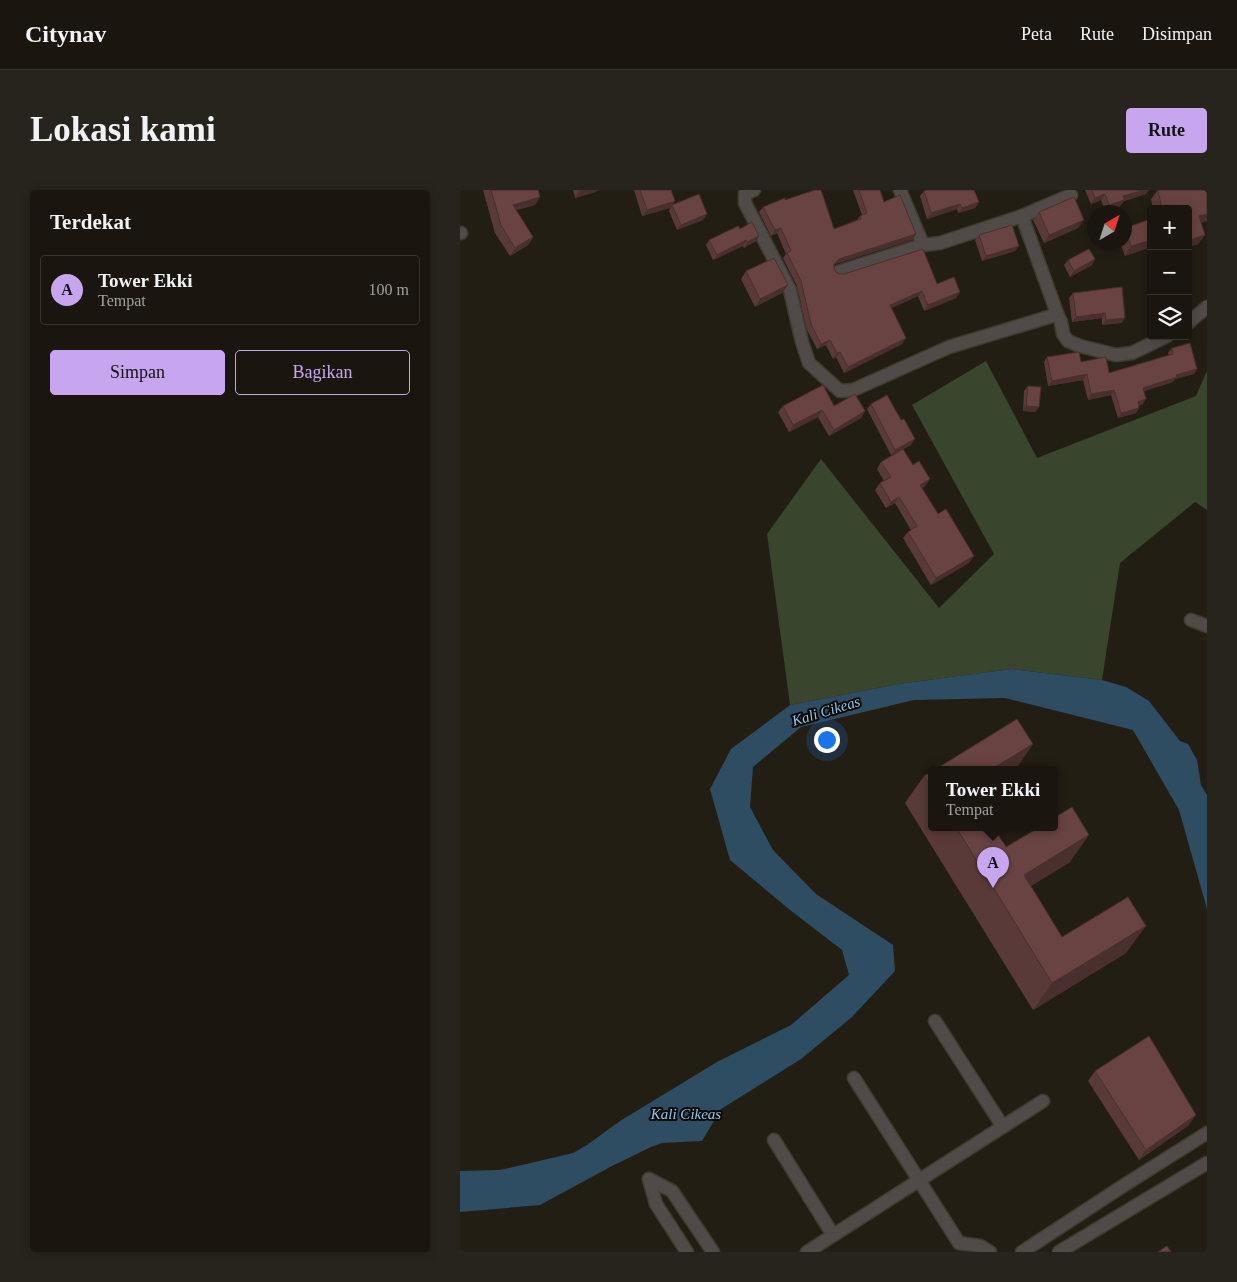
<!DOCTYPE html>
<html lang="id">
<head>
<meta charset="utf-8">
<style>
	:root { --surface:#1a160f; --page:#27231d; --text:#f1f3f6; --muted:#9f9f9e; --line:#38352f; --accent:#c7a6ef }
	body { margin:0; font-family:Georgia,serif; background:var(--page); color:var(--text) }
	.controls { position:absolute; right:15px; top:15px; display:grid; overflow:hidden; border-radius:5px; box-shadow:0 2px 12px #0003 }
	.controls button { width:45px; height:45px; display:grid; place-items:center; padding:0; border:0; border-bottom:1px solid var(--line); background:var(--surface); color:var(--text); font:25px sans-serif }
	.compass { position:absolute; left:627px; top:15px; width:45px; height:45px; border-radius:50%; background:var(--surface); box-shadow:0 2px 12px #0003; rotate:39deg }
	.you { position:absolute; left:366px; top:549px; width:18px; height:18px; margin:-12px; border:4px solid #fff; border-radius:50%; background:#1a73e8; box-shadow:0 0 0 8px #1a73e833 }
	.badge { display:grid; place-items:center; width:32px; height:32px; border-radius:50%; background:var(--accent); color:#111; font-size:16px; font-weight:700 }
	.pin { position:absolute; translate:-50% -41px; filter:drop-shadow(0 1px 2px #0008) }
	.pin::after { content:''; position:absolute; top:26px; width:18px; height:15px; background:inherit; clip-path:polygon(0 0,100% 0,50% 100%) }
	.popup { position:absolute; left:468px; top:576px; width:130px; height:65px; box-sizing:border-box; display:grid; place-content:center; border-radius:5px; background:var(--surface); filter:drop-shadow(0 1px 4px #0005); font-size:16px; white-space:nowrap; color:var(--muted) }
	.popup b { font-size:19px; color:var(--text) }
	.popup::after { content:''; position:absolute; left:50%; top:100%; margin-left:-10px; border:10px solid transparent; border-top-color:var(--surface) }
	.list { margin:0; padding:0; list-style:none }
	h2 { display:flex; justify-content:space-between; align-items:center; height:65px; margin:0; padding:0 20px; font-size:21px }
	h2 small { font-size:16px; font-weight:400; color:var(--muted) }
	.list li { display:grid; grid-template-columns:32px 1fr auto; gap:15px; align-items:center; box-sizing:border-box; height:70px; margin:0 10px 10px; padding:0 10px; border:1px solid var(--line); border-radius:5px }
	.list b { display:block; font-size:19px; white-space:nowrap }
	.list p { margin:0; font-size:16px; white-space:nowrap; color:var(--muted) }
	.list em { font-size:16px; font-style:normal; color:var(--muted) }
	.actions { display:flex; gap:10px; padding:15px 20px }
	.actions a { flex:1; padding:11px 0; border:1px solid var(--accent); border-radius:5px; text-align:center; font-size:18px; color:var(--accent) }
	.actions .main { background:var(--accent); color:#111 }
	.icon { flex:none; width:28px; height:28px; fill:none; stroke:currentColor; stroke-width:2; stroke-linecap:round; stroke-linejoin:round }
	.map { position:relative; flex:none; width:747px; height:1062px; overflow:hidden; border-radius:5px }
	header { display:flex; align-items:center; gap:30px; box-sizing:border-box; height:70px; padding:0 25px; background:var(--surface); border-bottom:1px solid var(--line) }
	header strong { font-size:24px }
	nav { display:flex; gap:28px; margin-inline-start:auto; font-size:18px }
	.intro { display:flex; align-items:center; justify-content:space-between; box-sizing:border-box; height:120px; padding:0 30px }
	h1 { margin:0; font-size:35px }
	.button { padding:12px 22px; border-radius:5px; background:var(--accent); color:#111; font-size:18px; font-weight:700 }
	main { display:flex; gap:30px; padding:0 30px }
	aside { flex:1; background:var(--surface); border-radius:5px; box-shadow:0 2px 12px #0003 }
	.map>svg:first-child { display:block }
	.green { fill:#39452d }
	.water { fill:#2e4c62 }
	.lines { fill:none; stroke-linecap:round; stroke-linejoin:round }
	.minor-casing { stroke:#403b31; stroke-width:15 }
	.minor { stroke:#504b48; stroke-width:12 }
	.wall { fill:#593a38 }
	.shaded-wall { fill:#492f2e }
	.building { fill:#684341; stroke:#492f2e }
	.labels { text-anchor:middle; stroke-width:4; stroke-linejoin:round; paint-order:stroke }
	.water-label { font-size:15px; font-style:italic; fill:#90c7f0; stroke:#0a0805 }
</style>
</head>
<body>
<header>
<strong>Citynav</strong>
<nav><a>Peta</a><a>Rute</a><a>Disimpan</a></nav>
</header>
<div class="intro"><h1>Lokasi kami</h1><a class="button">Rute</a></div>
<main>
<aside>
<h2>Terdekat<small></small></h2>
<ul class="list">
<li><span class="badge">A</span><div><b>Tower Ekki</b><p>Tempat</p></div><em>100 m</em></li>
</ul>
<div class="actions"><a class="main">Simpan</a><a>Bagikan</a></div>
</aside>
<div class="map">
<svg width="747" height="1062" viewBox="0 0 747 1062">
	<rect width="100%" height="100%" fill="#231e14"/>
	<polygon class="green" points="526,171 577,268 736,206 747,181 747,320 735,312 660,373 642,490 552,479 438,494 330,515 307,344 361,269 479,418 534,364 452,215"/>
	<polygon class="water" points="552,479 642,490 666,497 689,511 720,551 728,554 737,570 741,595 747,605 747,719 719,620 673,540 545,508 454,510 341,537 293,577 290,617 313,660 356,704 433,755 435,781 392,827 341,869 261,919 242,951 202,953 191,957 152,976 80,1015 0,1022 0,981 40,980 113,963 127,955 160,931 257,872 331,835 389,785 382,760 330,720 270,670 250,599 271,559 330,515 438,494"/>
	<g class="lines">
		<g class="minor-casing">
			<g id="minor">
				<polyline points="294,0 285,4 285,13 330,100 342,152 349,173 380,201 393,200 489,157 592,126 598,126 601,132 603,144 608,151 620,156 656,165 672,163 707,146"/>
				<polyline points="440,0 463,55 480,53 562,26 611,5"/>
				<polyline points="562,26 598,126"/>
				<polyline points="0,43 1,43"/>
				<polyline points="378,82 463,55"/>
				<polyline points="728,133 747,117"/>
				<polyline points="731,430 747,436"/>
				<polyline points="475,831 543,937"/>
				<polyline points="394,888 499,1053"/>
				<polyline points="314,950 373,1045"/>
				<polyline points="189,989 212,1001 253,1062"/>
				<polyline points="189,989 196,1014 227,1062"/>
				<polyline points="499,1053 520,1056 530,1062"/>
				<polyline points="347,1062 583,911"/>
				<polyline points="562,1062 666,994 747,943"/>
				<polyline points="599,1062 747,973"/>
			</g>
		</g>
		<use href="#minor" class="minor"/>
	</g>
	<g class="wall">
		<polygon points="23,0 78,0 80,7 75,15 56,20 73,47 68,55 50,66 35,43"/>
		<polygon points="113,0 139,0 136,1 135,2 115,8"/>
		<polygon points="174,0 211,0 215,11 210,18 182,26"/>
		<polygon points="393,0 420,0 424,12 456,44 452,50 375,74 374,75 374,78 376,82 380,84 477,94 500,102 496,108 464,121 458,106 431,118 442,154 384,183 376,167 373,169 366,155 357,159 347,140 337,96 323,68 326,64 317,43 311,46 299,22 303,17 325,10 374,39 397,30 400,26 402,25"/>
		<polygon points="625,0 689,0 686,4 664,11 660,16 645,22 641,10 631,14"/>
		<polygon points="698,0 747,0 747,31 741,33 738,54 728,57 728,19 693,19 691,9"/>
		<polygon points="464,1 519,12 515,18 498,23 497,19 467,29 460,6"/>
		<polygon points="212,15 247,24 243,30 217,40 209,21"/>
		<polygon points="579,22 618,38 584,53 573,30"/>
		<polygon points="691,29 691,57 665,66 660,52 664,52 665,38"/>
		<polygon points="280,39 299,46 296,51 284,58 283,56 253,70 246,55 249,50"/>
		<polygon points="519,45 555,61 522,71 515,50"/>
		<polygon points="608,70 632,75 610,87 604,75"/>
		<polygon points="286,81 328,95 322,103 295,117 281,89"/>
		<polygon points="613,103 665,128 661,133 642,135 642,128 612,132 609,108"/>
		<polygon points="712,158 737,179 734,184 715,189 713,192 684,201 683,214 679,216 676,223 658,228 651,205 628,210 623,190 588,196 584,172 587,167 621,172 649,183 709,165 708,163"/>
		<polygon points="568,196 579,217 575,222 563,221 564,201"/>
		<polygon points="411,214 441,230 451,255 431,265 407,219"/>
		<polygon points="323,216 374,216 405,221 401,228 369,246 358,227 329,242 318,222"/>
		<polygon points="421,272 465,296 462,298 509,373 471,395 443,348 448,342 451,340 435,313 426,318 415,300 420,293 424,291 417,279"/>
		<polygon points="472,582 472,637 533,637 546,657 610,672 571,696 602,747 666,763 573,820 445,613 464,586"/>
		<polygon points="635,881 729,935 679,970 628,891"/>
	</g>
	<g class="shaded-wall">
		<polygon points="120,0 139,0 136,1 135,2 115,8"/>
		<polygon points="684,0 689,0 686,4 664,11 660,16 645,22 649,15 663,6"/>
		<polygon points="645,4 641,10 631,14 635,8"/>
		<polygon points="80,7 75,15 47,23 53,15"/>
		<polygon points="215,11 210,18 182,26 187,20"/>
		<polygon points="519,12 515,18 498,23 502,18"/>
		<polygon points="500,14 497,19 467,29 471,23"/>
		<polygon points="247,24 243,30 217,40 221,35"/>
		<polygon points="747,24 747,31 732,36 739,26"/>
		<polygon points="624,30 618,38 584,53 589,45"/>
		<polygon points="321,38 317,43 311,46 315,40"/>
		<polygon points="456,44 452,50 375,74 370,80 379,69"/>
		<polygon points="745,45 738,54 728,57 728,52 730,50"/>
		<polygon points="299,46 296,51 284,58 287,52"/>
		<polygon points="73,47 68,55 50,66 55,58"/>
		<polygon points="286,50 283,56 253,70 257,65"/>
		<polygon points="691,50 691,57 665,66 671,56"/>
		<polygon points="559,56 555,61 522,71 526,66"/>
		<polygon points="635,69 632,75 610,87 614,81"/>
		<polygon points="328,95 322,103 295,117 300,109"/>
		<polygon points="462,101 458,106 426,121 430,115"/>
		<polygon points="500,102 496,108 464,121 468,115"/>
		<polygon points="645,123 642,128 612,132 616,127"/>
		<polygon points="665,128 661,133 642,135 646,130"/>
		<polygon points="446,148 442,154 384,183 388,177"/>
		<polygon points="370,150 366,155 357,159 361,154"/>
		<polygon points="380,162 376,167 373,169 377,163"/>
		<polygon points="737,179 734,184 715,189 713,192 679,203 683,198 716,185"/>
		<polygon points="627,184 623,190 588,196 592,191"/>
		<polygon points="654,200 651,205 628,210 631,204"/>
		<polygon points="686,209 683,214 674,217 678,212"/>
		<polygon points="566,216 579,217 575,222 563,221"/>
		<polygon points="679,218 676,223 658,228 661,223"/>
		<polygon points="362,220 358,227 329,242 333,235"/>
		<polygon points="405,221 401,228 369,246 374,240"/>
		<polygon points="455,249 451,255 431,265 435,260"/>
		<polygon points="470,289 465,296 456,301 460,295"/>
		<polygon points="439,307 435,313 426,318 431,312"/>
		<polygon points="514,366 509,373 471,395 476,388"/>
		<polygon points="573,554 556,579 532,579"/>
		<polygon points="629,645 610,672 545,712 564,685"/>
		<polygon points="686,736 666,763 573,820 592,793"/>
		<polygon points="736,925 729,935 679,970 686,960"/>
	</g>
	<g class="building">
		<polygon points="31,0 78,0 80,7 53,15 73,47 55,58 41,35"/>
		<polygon points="180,0 211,0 215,11 187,20"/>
		<polygon points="355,0 361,0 374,39 401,29 400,26 407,23 399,0 420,0 424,12 440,5 456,44 379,69 374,74 374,78 376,82 380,84 384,84 463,59 477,94 494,87 500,102 468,115 462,101 430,115 446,148 388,177 380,162 377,163 370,150 361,154 351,134 341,91 327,63 331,61 321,38 315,40 303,17 325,8 325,10"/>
		<polygon points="466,0 514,0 519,12 502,18 500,14 471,23 464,1"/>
		<polygon points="632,0 684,0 663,6 664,10 649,15 645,4 635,8"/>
		<polygon points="698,0 747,0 747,24 739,26 745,45 730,50 728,45 728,19 702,19"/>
		<polygon points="239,4 247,24 221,35 212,15"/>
		<polygon points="614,7 624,30 589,45 579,22"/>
		<polygon points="691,29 691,50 671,56 665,38"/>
		<polygon points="292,32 299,46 287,52 286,50 257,65 249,50 278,36 280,39"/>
		<polygon points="552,35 559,56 526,66 519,45"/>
		<polygon points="629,59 635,69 614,81 608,70"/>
		<polygon points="314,68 328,95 300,109 286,81"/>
		<polygon points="662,97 665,128 646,130 645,123 616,127 613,103"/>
		<polygon points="730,153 737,179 716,185 717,187 683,198 686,209 678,212 679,218 661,223 654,200 631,204 627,184 592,191 587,167 619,162 621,172 646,167 649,183 713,164 712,158"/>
		<polygon points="363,195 374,216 395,204 405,221 374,240 362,220 333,235 323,216"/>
		<polygon points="568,196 581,197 579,217 566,216"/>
		<polygon points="427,205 441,230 444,229 455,249 435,260 411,214"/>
		<polygon points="443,259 453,275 459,271 470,289 460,295 478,324 486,319 514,366 476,388 448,342 457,336 439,307 431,312 420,293 431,287 421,272"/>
		<polygon points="557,529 573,554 532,579 476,579"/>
		<polygon points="472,582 472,598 464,586"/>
		<polygon points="612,617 629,645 564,685 602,747 668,707 686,736 592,793 496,637 533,637 546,657 580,637 594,637 594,628"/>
		<polygon points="689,846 736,925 686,960 635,881"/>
		<polygon points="707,1056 711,1062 698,1062"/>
	</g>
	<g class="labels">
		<g class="water-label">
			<text transform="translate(366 521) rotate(-17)" y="5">Kali Cikeas</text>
			<text x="226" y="929">Kali Cikeas</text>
		</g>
	</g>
</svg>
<div class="controls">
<button>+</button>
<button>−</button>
<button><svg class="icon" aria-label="layers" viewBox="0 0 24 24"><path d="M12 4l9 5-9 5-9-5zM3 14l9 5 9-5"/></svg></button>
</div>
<svg class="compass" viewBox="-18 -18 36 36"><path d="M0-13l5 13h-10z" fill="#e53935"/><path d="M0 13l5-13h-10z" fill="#9f9f9e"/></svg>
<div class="you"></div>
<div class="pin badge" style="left:533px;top:698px">A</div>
<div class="popup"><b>Tower Ekki</b>Tempat</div>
</div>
</main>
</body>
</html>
